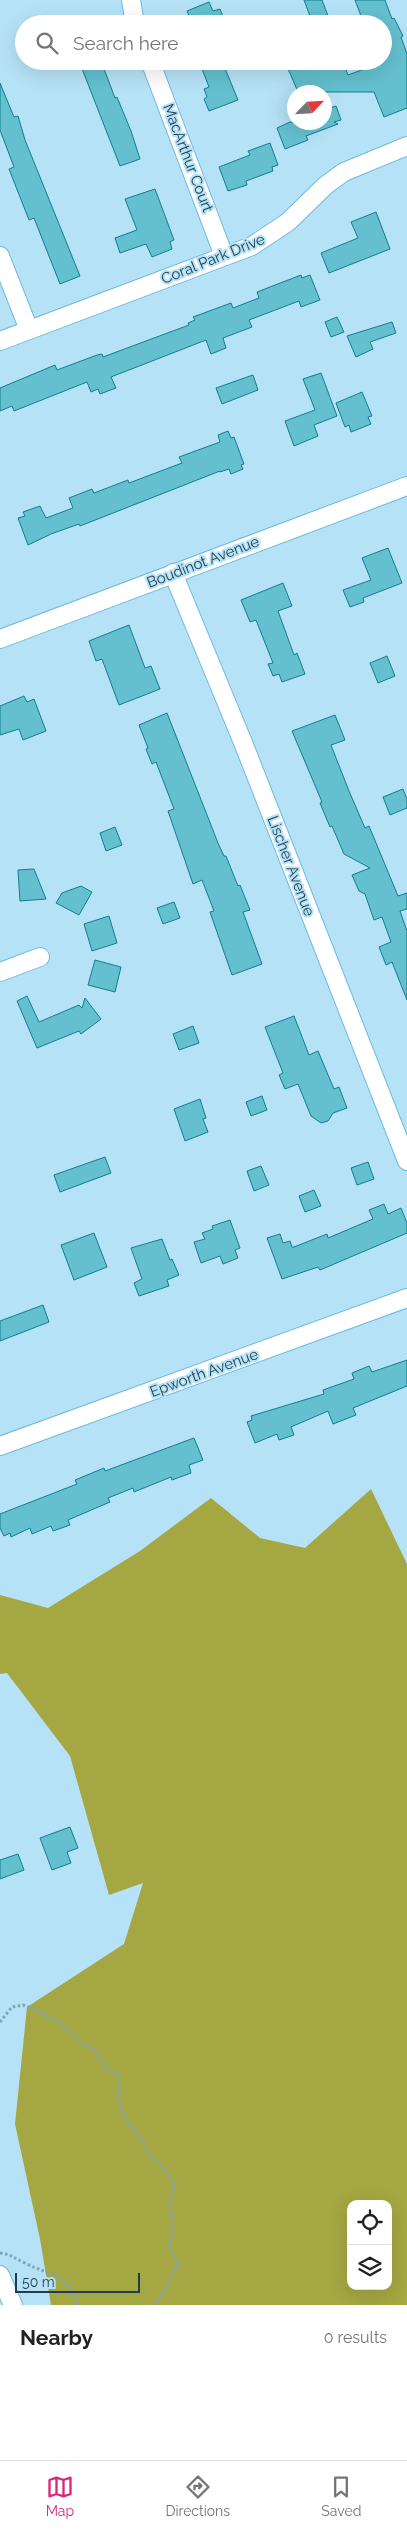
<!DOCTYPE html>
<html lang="en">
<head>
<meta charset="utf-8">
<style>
	:root { --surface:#fff; --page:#f2f2f2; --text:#202124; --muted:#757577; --line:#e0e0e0; --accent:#db2777 }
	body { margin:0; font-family:Raleway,sans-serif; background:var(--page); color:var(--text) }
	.controls { position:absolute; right:15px; bottom:15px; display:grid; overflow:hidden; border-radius:10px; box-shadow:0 5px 20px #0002 }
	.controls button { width:45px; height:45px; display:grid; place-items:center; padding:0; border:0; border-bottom:1px solid var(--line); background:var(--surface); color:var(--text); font:25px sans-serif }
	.compass { position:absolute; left:287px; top:85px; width:45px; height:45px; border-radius:50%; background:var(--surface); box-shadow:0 5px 20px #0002; rotate:65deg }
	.scale { position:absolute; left:15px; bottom:12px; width:125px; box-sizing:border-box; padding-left:5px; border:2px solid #1e3e4c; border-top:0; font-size:14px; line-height:18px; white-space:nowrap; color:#1e3e4c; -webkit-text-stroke:4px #b6e2f7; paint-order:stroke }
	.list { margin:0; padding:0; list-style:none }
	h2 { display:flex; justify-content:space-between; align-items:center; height:65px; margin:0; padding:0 20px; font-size:21px }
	h2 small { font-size:16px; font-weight:400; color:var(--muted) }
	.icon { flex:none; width:28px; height:28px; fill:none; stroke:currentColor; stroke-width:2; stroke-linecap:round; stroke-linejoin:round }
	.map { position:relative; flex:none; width:407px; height:2305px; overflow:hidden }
	.search { position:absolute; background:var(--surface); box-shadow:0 5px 20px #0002; left:15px; right:15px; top:15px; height:55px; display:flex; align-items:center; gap:12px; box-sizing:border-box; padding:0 18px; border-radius:28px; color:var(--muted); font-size:19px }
	.sheet { height:155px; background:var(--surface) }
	nav { display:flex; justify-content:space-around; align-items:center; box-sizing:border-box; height:70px; border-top:1px solid var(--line); background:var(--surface); font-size:14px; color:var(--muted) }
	nav a { display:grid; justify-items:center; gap:2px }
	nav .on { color:var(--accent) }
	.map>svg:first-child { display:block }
	.forest { fill:#a5a742; fill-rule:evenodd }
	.building { fill:#64c0cf; stroke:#127d8c }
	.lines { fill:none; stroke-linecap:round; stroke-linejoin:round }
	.minor-casing { stroke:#6fb9dd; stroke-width:20 }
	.path { stroke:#7da4b7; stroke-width:3; stroke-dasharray:2.5 2.5; stroke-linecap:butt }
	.minor { stroke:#fff; stroke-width:18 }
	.labels { text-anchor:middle; stroke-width:4; stroke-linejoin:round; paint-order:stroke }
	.street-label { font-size:15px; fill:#1e3e4c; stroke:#b6e2f7 }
</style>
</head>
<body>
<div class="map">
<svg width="407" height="2305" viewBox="0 0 407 2305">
	<rect width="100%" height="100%" fill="#b6e2f7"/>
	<path class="forest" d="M 371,1489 L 407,1564 L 407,2305 L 51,2305 L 40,2239 L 15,2124 L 27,2007 L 124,1944 L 143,1883 L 109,1895 L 70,1756 L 7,1673 L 0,1674 L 0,1595 L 48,1608 L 140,1551 L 211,1498 L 260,1538 L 305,1548 ZM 351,2204 L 388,2204 L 388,2286 L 351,2286 Z"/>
	<g class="building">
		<polygon points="304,0 322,0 331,24 313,24"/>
		<polygon points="355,0 385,0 392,19 394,18 403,36 401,37 407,54 407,108 384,117 374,92 298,92 286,64 302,61 305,69 325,61 342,61 348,75 383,62 383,24 364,24"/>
		<polygon points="209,2 213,11 220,9 226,24 184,24 191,20 187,11"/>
		<polygon points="79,61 101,61 115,98 117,97 131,131 140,159 120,166"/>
		<polygon points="199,61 222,61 238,100 209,111 204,99 207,97 204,89 209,87"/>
		<polygon points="0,83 14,117 18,116 25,140 80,276 60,284 34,218 29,220 9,169 14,167 0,130"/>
		<polygon points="336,106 341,120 334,122 338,124 306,136 308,140 285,149 277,128 290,122 324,122 324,110"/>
		<polygon points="270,143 278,165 272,167 273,171 246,181 247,185 228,191 219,167 250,155 248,151"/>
		<polygon points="155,189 174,240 170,242 172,249 152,257 146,244 120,253 115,238 137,230 125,199"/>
		<polygon points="376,212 390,249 329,273 321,253 358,238 351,222"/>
		<polygon points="301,275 302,278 310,275 320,300 301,307 299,301 249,320 252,327 223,338 226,348 211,354 206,340 111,377 116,388 100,394 98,389 91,392 87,382 14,411 12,406 0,411 0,388 55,365 57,370 97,355 102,354 103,357 189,325 188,323 195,320 193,317 231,303 233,308 259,298 257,292"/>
		<polygon points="337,317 344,332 331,337 325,322"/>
		<polygon points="392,322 396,333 370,342 373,349 356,357 347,336"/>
		<polygon points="321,373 337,416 314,425 318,436 294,446 285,421 315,410 303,379"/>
		<polygon points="253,375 258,390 222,404 216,388"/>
		<polygon points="362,392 372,416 368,417 371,424 351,432 349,425 345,427 336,403"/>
		<polygon points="228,431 231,438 234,437 244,464 241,465 243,469 231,474 229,469 220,472 220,471 80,526 79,524 51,534 28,545 18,518 25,516 23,512 40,506 46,518 73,508 69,498 92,489 94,493 128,480 129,483 182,463 179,457 220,442 218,435"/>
		<polygon points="388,548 402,583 363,598 364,602 350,607 343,590 371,580 362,558"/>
		<polygon points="283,583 292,606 278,611 294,655 297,653 305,674 282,682 279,674 273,676 268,664 273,663 256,620 250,622 241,600"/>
		<polygon points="129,625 145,668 151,666 160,689 119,705 102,659 96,661 89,641"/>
		<polygon points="387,656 395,676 378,683 370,663"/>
		<polygon points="24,696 27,702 34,699 46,731 23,740 19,729 0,735 0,706"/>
		<polygon points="167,713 218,843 224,856 226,856 238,886 240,885 250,910 243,912 262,964 232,975 210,912 214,911 202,880 193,884 168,811 174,809 156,762 152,764 146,749 148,748 139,725"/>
		<polygon points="335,715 345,740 331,745 349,791 365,828 369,826 398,896 407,893 407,909 400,911 407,931 407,1000 392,962 386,965 379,947 391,942 382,917 374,920 365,894 359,891 352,875 370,868 344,854 332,826 330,827 320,803 322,802 292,731"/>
		<polygon points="403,789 407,799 407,808 390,815 383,797"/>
		<polygon points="115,827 122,845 106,851 100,833"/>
		<polygon points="34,869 46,899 20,901 18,870"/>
		<polygon points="81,886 92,892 79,915 56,903 62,893"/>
		<polygon points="174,902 180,918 163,924 157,908"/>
		<polygon points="109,916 117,943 92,951 84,924"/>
		<polygon points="95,960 121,967 115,992 88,985"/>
		<polygon points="27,996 39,1022 79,1005 82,1008 85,998 101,1019 81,1034 79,1031 37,1048 17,1001"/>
		<polygon points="294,1016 309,1055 318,1051 334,1089 339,1087 347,1108 333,1113 328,1121 321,1123 311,1116 298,1084 285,1089 279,1075 283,1073 265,1027"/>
		<polygon points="193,1026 199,1043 179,1050 173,1034"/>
		<polygon points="262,1096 267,1110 251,1116 246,1102"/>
		<polygon points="200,1099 206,1118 203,1119 208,1132 185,1141 174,1109"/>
		<polygon points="105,1157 111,1173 60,1192 54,1175"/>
		<polygon points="368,1162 374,1179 357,1185 351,1168"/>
		<polygon points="261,1166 269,1185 254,1191 247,1171"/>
		<polygon points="314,1190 321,1206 305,1212 299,1196"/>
		<polygon points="384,1204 388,1214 401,1208 407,1223 407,1233 320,1270 318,1267 282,1279 267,1238 280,1234 283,1243 290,1241 292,1247 294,1247 327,1234 328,1238 373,1219 369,1210"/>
		<polygon points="230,1220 240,1248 235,1250 238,1258 223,1264 220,1256 201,1263 194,1242 205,1239 202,1233 213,1229 212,1226"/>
		<polygon points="94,1233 107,1267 74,1280 61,1245"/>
		<polygon points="162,1239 170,1260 172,1259 179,1275 167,1280 169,1286 139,1296 134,1283 142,1279 131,1248"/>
		<polygon points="43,1305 49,1322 0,1341 0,1321"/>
		<polygon points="407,1360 407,1386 353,1408 356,1415 333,1424 328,1411 291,1427 294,1435 279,1440 277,1434 255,1443 247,1422 252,1420 251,1416 324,1394 323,1390 354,1379 352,1373 369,1366 372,1372"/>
		<polygon points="194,1438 203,1460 189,1465 191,1473 172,1480 171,1477 134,1492 133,1488 108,1498 110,1502 68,1520 70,1525 53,1531 51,1526 32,1534 30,1528 11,1537 10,1533 4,1536 0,1528 0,1514 77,1484 75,1480 104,1468 105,1471"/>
		<polygon points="70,1827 78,1848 67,1852 71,1863 52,1870 40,1838"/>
		<polygon points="18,1854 24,1870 0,1879 0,1860"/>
	</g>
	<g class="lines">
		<g class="minor-casing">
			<g id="minor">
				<polyline points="131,0 135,24"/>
				<polyline points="150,61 224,256"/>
				<polyline points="0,256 29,330"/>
				<polyline points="0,341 252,246 288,222 326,185 344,172 407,146"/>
				<polyline points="173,573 244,745 407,1161"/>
				<polyline points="0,639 407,486"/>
				<polyline points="0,972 40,957"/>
				<polyline points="0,1446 407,1298"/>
				<polyline points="0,2275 13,2305"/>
			</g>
		</g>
		<g class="path">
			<polyline points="0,2022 12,2007 23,2005 31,2008 59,2022 77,2040 95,2050 105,2067 119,2075 119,2100 125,2119 142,2140 148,2154 164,2169 172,2180 174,2187 170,2203 173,2227 169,2247 179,2265 155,2305"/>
			<path d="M 0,2253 C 10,2254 16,2259 25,2263 C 54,2278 63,2270 78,2305"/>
		</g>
		<use href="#minor" class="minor"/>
	</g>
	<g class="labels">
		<g class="street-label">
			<text transform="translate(188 158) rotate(69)" y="5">MacArthur Court</text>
			<text transform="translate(213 259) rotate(-22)" y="5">Coral Park Drive</text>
			<text transform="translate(203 562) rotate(-21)" y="5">Boudinot Avenue</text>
			<text transform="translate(291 866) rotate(69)" y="5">Lischer Avenue</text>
			<text transform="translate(204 1373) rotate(-20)" y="5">Epworth Avenue</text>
		</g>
	</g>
</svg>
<div class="controls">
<button><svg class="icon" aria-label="locate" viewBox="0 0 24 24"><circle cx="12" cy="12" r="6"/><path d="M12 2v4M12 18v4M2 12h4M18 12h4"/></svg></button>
<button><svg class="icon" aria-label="layers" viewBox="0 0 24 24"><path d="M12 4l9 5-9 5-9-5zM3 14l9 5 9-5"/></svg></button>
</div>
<svg class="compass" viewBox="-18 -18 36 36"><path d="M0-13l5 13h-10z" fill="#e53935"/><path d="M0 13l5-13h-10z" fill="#757577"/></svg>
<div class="scale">50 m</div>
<div class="search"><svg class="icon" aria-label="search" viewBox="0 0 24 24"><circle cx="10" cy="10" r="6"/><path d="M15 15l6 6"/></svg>Search here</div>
</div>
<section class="sheet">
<h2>Nearby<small>0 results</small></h2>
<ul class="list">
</ul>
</section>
<nav>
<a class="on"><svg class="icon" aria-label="map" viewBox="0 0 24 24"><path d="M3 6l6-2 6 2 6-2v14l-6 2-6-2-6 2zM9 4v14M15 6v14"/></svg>Map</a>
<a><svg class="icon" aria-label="directions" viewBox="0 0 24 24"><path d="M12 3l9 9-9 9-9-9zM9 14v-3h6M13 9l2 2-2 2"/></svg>Directions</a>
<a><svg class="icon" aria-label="saved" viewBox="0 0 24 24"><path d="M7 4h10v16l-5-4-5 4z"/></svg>Saved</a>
</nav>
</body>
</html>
